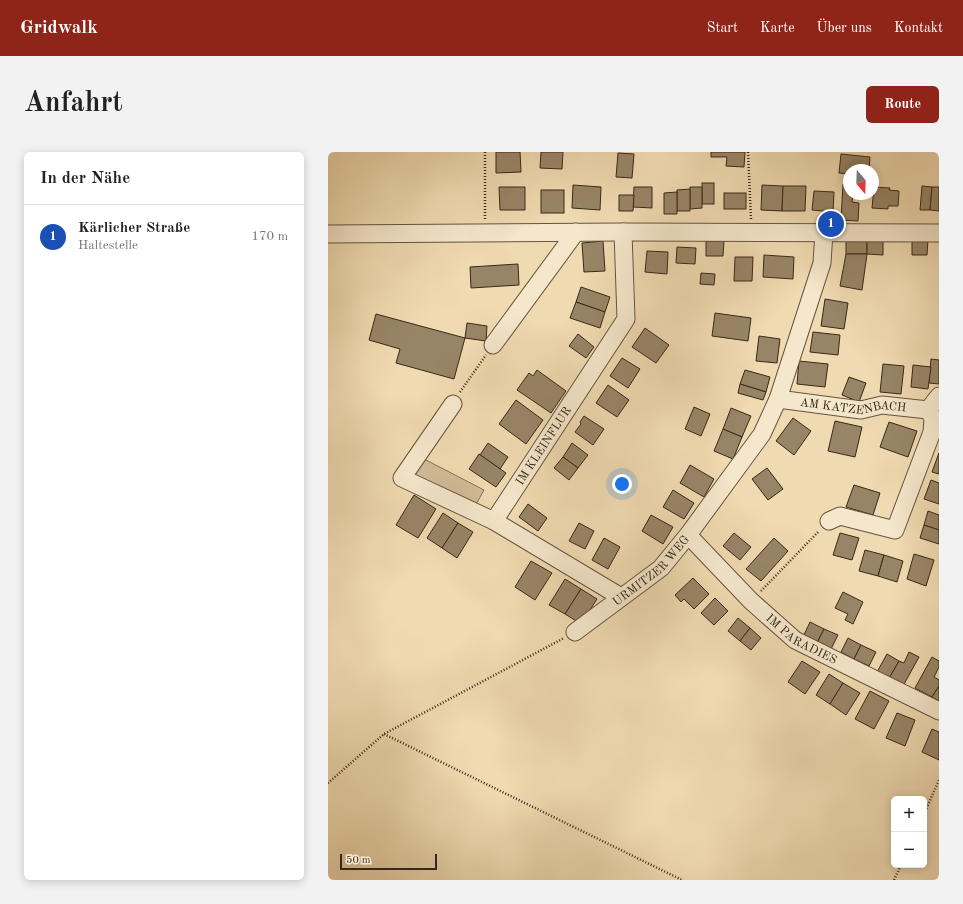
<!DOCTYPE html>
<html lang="de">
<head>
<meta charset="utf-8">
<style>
	:root { --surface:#fff; --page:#f2f2f2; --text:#222; --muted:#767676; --line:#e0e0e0; --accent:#8f2418 }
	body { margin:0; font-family:"Old Standard TT",serif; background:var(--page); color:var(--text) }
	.controls { position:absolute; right:12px; bottom:12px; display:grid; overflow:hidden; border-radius:6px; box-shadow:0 2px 10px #0003 }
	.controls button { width:36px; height:36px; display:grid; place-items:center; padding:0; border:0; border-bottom:1px solid var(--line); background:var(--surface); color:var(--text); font:20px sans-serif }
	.compass { position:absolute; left:515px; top:12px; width:36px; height:36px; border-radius:50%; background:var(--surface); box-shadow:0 2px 10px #0003; rotate:161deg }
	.scale { position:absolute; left:12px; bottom:10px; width:97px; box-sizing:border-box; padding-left:4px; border:2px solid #382817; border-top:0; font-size:11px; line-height:14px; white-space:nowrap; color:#382817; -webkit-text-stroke:3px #f5e7cc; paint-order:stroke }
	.you { position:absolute; left:294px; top:332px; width:14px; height:14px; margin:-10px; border:3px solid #fff; border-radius:50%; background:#1a73e8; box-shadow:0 0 0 6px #1a73e833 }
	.badge { display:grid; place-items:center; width:26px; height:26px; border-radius:50%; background:var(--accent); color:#fff; font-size:13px; font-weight:700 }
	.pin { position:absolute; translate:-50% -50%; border:2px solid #fff; box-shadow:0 1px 4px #0006 }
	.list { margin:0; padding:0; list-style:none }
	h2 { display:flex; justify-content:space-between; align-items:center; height:52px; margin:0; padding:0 16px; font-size:17px }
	h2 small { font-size:13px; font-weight:400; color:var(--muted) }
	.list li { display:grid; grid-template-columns:26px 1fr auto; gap:12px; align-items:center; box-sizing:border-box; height:64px; padding:0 16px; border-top:1px solid var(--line) }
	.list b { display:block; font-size:15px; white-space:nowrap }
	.list p { margin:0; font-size:13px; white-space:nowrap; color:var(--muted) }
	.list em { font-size:13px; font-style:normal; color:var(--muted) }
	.map { position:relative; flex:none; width:611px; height:728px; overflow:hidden; border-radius:6px }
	header { display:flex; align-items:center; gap:24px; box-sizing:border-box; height:56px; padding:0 20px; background:var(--accent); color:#fff }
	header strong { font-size:19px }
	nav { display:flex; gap:22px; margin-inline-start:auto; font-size:14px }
	.intro { display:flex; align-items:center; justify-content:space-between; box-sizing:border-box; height:96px; padding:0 24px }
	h1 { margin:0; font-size:28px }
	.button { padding:10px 18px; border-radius:6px; background:var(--accent); color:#fff; font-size:14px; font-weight:700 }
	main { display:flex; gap:24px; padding:0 24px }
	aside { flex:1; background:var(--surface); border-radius:6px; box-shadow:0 2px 10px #0003 }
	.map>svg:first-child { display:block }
	.green { fill:#d1bc97; stroke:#847257 }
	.building { fill:#988567; stroke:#382817 }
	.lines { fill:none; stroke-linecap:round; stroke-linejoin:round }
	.minor-casing { stroke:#66543e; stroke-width:19 }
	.path { stroke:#382817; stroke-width:2.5; stroke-dasharray:1 2; stroke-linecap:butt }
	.minor { stroke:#f5e7cc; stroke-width:17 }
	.labels { text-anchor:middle; stroke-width:4; stroke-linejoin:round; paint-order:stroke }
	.street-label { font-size:12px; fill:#382817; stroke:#f5e7cc }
</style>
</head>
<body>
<header>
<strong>Gridwalk</strong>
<nav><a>Start</a><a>Karte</a><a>Über uns</a><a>Kontakt</a></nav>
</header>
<div class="intro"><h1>Anfahrt</h1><a class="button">Route</a></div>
<main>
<aside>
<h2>In der Nähe<small></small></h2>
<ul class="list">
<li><span class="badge" style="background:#1a4fb4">1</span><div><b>Kärlicher Straße</b><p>Haltestelle</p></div><em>170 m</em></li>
</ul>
</aside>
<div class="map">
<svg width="611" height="728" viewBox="0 0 611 728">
	<rect width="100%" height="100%" fill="#f0dab1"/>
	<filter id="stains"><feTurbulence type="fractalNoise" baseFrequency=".005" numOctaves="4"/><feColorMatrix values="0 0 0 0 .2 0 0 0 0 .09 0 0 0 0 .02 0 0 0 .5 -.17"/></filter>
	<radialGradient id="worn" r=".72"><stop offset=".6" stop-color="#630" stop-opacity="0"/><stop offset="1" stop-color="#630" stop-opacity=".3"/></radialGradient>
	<polygon class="green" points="96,307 156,338 146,356 83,326"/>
	<g class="building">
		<polygon points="168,0 192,0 193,20 168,21"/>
		<polygon points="213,0 235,0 234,17 212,16"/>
		<polygon points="383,0 417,0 416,15 398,14 399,5 383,5"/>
		<polygon points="290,1 306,2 304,26 288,25"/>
		<polygon points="513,2 542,5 541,18 521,18 521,22 511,21"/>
		<rect x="374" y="31" width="12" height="21"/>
		<polygon points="515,32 521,32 521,42 525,42 524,50 531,51 530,69 513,68"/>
		<polygon points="245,33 273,35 272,58 244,56"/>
		<polygon points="434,33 455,34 454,59 433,58"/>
		<polygon points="455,34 478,34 477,59 454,59"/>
		<polygon points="594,34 604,35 602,58 592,58"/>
		<polygon points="171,35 197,35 197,58 172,58"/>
		<polygon points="306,35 324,35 324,56 305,55"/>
		<polygon points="362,35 374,35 374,56 362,57"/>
		<polygon points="546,35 562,36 561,38 571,39 570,54 560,54 560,57 544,56"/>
		<polygon points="604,35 611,35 611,59 602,58"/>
		<polygon points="362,37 362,59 349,59 349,38"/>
		<rect x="213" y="38" width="23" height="23"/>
		<polygon points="486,39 506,40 505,60 484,58"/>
		<polygon points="349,40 349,62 336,62 336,41"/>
		<rect x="396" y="41" width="22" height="16"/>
		<polygon points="291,43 306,43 305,59 291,59"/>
		<rect x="518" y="86" width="21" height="16"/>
		<polygon points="539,86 555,86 555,103 539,102"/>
		<polygon points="584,87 600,88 599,103 584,103"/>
		<polygon points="275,89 277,119 256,120 254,91"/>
		<polygon points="378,89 396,89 395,104 378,104"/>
		<polygon points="349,95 368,96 367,112 348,111"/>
		<polygon points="319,99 340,100 339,122 317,120"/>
		<polygon points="518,102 539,102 534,138 512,134"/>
		<polygon points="436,103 466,105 465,127 435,125"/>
		<polygon points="407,105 425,105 424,129 406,129"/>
		<polygon points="190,112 191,133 143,136 142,115"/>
		<polygon points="373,121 387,122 386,133 372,132"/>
		<polygon points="253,135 282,145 277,160 248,150"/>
		<polygon points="497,147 520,151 516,177 493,174"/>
		<polygon points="248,150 277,160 272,176 242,166"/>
		<polygon points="387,161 423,166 420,189 384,184"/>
		<polygon points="48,162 137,186 126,227 68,211 72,197 41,188"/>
		<polygon points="139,171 159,174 158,189 137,186"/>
		<polygon points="317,176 341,193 328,211 304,195"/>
		<polygon points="485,180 512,183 510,203 482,200"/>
		<polygon points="250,182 266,195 258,206 241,194"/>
		<polygon points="431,184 452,187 449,211 428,209"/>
		<polygon points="294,206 312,217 300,236 282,224"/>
		<polygon points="603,207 611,208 611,232 601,231"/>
		<polygon points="471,209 500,212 497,235 469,232"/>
		<polygon points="555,212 576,214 573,242 552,240"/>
		<polygon points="585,213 603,215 600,237 583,235"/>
		<polygon points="209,218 238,239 223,261 189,238 201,221 205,224"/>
		<polygon points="417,218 442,225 438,240 412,232"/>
		<polygon points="521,225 538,231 531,250 514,243"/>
		<polygon points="412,232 438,240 435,248 410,241"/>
		<polygon points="280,233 301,248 289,265 268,251"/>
		<polygon points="188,248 215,268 198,292 171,272"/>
		<polygon points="366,255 382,262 373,284 357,277"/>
		<polygon points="403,256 423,264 414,285 395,277"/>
		<polygon points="256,264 276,277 265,293 247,280 253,272 252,270"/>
		<polygon points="465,266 483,279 466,303 448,289"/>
		<polygon points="507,269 534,275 527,305 500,299"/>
		<polygon points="561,270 589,279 580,305 552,295"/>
		<polygon points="395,277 414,285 405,307 386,299"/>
		<polygon points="160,291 180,305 172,317 152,303"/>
		<polygon points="244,291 260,303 250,316 235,305"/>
		<polygon points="611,301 611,322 604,320"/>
		<polygon points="151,302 178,321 168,335 141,317"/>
		<polygon points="235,305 250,316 241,328 226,316"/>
		<polygon points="362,313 386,327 376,345 352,331"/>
		<polygon points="439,316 455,337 440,348 424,327"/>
		<polygon points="603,328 611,331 611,352 596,347"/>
		<polygon points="526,333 552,341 545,363 518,355"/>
		<polygon points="345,338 366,351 356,367 335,355"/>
		<polygon points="86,343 108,357 90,386 68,373"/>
		<polygon points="200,352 219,366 210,379 191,365"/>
		<polygon points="600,359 611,363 611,378 596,373"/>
		<polygon points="115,361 130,371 114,396 99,386"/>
		<polygon points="323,363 345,375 335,392 314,379"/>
		<polygon points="130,371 145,380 129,406 114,396"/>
		<polygon points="251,371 266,379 257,397 241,389"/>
		<polygon points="596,373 611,378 611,392 592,386"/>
		<polygon points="406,381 423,395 412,408 395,394"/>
		<polygon points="512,381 531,386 524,408 505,403"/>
		<polygon points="276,386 292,395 280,417 264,408"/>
		<polygon points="446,386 460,399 433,429 418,417"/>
		<polygon points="537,398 556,403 550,424 531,419"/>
		<polygon points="586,402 606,408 598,434 579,427"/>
		<polygon points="556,403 575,409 569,430 550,424"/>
		<polygon points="203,409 224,421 207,448 187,435"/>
		<polygon points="365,426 381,442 366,457 356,447 353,450 347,443"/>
		<polygon points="237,427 253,437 237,462 221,453"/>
		<polygon points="253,437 269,447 253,472 237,462"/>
		<polygon points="515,440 535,450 525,472 517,468 520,462 507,456"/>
		<polygon points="387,446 400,459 386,473 373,461"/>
		<polygon points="410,466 422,476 412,489 400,479"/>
		<polygon points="482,470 496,477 489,491 475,485"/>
		<polygon points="422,476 433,486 423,498 412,489"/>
		<polygon points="496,477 510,483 503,497 489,491"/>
		<polygon points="520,486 533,493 526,507 513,500"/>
		<polygon points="533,493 548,500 541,514 526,507"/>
		<polygon points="581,500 591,505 575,534 561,526 571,509 576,511"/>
		<polygon points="559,502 571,509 561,526 549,520"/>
		<polygon points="604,505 611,509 611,515 606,525 611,528 611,534 604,545 587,536"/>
		<polygon points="474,509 492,520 477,542 460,530"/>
		<polygon points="501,522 515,531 502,552 488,543"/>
		<polygon points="515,531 532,541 518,563 502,552"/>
		<polygon points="611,534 611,549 604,545"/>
		<polygon points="542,539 561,549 546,577 527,567"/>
		<polygon points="569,561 587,568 577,594 558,586"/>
		<polygon points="604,577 611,580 611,608 594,600"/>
	</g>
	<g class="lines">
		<g class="minor-casing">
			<g id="minor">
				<polyline points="0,82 295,80 611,81"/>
				<polyline points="165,193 248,80"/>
				<path id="s1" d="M 450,247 L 533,258 L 554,253 L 600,258 L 605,266 L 604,280 L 567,378 L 512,364 L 501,369"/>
				<polyline points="125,252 74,326 166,369"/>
				<polyline points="600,258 611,244"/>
				<path id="s2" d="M 360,383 L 423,449 L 467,488 L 611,559"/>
				<path id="s3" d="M 293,445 L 166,369 L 298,167 L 295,80"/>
				<path id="s4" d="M 247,480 L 333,416 L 360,383 L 434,282 L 450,247 L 494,111 L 496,80"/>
			</g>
		</g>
		<g class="path">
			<polyline points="157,0 157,67"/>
			<polyline points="420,0 423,67"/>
			<polyline points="132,240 158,203"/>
			<polyline points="433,439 491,379"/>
			<polyline points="56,582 354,728"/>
			<polyline points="0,631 56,582 236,486"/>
			<polyline points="596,662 611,628"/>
			<polyline points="566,728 573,713"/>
		</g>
		<use href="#minor" class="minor"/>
	</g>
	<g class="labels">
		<g class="street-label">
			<text dy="4" stroke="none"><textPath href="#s1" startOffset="76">AM KATZENBACH</textPath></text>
			<text dy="4" stroke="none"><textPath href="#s3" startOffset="238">IM KLEINFLUR</textPath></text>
			<text dy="4" stroke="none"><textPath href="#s4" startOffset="98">URMITZER WEG</textPath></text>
			<text dy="4" stroke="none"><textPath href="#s2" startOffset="155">IM PARADIES</textPath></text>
		</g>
	</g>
	<rect width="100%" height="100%" filter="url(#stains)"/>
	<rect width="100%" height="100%" fill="url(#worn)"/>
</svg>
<div class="controls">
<button>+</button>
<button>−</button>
</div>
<svg class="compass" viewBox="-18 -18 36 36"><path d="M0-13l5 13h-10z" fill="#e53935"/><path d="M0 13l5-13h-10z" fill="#767676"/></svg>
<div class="scale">50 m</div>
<div class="you"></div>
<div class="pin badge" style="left:503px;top:72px;background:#1a4fb4">1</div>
</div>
</main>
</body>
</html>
